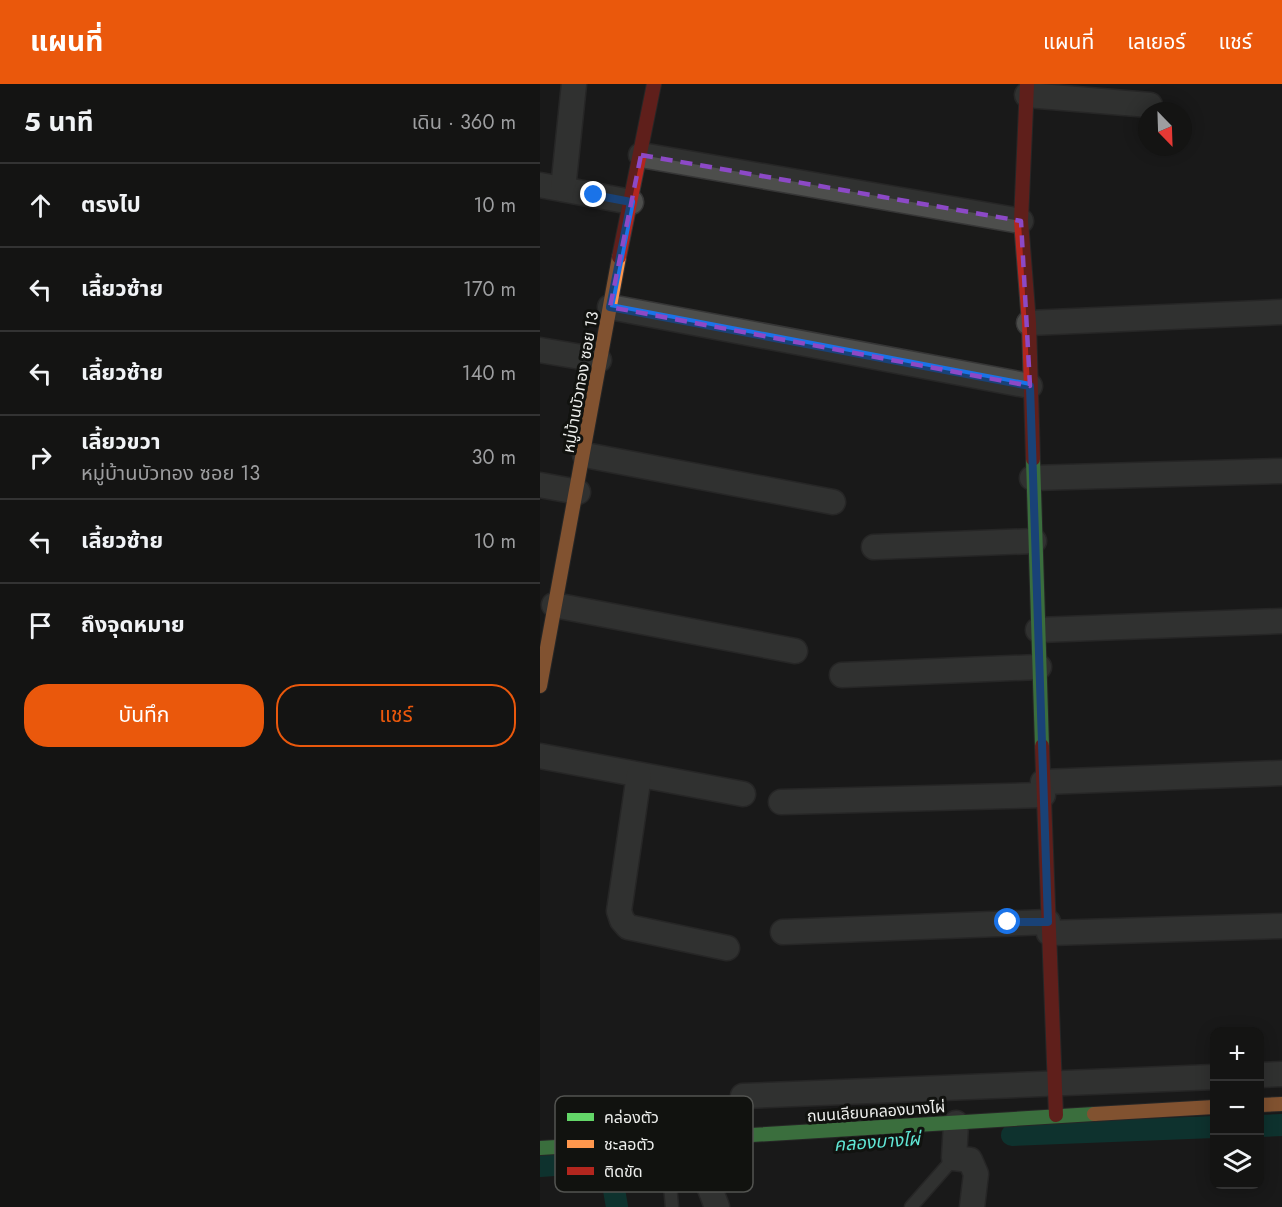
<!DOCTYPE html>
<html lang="th">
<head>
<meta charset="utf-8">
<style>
	:root { --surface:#141413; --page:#1d1d1c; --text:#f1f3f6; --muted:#9d9ea0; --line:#333; --accent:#ea580c }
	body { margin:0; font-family:Jost,"Noto Sans Thai",sans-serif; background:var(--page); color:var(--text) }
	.controls { position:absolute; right:18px; bottom:18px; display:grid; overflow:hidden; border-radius:12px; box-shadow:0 3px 15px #0003 }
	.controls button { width:54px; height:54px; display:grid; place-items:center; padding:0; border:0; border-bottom:2px solid var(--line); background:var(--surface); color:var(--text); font:30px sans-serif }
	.compass { position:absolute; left:598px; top:18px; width:54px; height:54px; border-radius:50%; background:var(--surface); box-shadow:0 3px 15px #0003; rotate:157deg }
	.stop { position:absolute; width:18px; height:18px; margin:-14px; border:4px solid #1a73e8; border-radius:50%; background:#fff }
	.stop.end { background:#1a73e8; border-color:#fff; box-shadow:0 2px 6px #0008 }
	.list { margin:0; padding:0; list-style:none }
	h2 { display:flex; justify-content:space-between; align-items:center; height:78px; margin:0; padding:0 24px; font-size:26px }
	h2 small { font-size:20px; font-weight:400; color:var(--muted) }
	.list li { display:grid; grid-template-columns:39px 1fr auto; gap:18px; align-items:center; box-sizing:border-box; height:84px; padding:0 24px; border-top:2px solid var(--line) }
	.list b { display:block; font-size:22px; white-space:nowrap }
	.list p { margin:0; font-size:20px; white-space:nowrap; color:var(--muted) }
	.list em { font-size:20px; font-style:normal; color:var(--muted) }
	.actions { display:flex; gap:12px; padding:18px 24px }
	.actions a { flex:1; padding:14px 0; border:2px solid var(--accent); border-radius:24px; text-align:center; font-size:21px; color:var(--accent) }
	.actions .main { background:var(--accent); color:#fff }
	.icon { flex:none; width:33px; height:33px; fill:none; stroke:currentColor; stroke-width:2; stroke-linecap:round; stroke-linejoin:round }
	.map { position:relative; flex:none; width:742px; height:1123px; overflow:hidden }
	header { display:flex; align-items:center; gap:36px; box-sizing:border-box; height:84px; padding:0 30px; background:var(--accent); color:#fff }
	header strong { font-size:28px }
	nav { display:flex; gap:33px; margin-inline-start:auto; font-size:21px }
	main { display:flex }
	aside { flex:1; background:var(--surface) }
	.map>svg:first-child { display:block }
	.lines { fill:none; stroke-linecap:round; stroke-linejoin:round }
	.canal { stroke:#025148; stroke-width:22 }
	.lane-casing { stroke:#363636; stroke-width:15 }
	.street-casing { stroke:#363636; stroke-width:27 }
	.fast-casing { stroke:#363636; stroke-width:16 }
	.slow-casing { stroke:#363636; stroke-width:16 }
	.jam-casing { stroke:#363636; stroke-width:16 }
	.lane { stroke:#4d4e4c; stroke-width:12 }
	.street { stroke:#4d4e4c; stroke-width:24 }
	.fast { stroke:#63d668; stroke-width:14 }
	.slow { stroke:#ff974d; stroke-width:14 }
	.jam { stroke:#b3261e; stroke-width:14 }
	.route { stroke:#1a73e8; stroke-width:8 }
	.marked { fill:none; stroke:#8c49c6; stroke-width:4.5; stroke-dasharray:12 8; stroke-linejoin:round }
	.labels { text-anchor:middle; stroke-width:6; stroke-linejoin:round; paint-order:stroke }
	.street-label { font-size:16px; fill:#edeeec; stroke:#11120f }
	.water-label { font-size:18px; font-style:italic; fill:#60e6d5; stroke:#11120f }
	.key { fill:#11120f; stroke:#535451; stroke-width:1.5 }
	.key-label { font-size:16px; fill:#edeeec }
</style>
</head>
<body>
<header>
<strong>แผนที่</strong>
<nav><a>แผนที่</a><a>เลเยอร์</a><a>แชร์</a></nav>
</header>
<main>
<aside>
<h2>5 นาที<small>เดิน · 360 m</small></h2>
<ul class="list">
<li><svg class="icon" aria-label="ahead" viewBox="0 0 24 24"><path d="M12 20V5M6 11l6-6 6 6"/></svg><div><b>ตรงไป</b></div><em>10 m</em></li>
<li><svg class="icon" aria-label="left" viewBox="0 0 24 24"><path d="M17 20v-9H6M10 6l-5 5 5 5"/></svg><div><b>เลี้ยวซ้าย</b></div><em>170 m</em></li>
<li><svg class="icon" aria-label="left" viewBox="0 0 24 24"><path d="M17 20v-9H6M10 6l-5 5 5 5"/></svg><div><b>เลี้ยวซ้าย</b></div><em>140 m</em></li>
<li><svg class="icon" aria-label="right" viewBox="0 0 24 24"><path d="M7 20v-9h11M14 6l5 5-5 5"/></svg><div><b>เลี้ยวขวา</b><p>หมู่บ้านบัวทอง ซอย 13</p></div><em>30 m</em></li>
<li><svg class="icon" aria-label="left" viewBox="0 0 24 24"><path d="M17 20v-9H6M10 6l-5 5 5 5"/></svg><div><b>เลี้ยวซ้าย</b></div><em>10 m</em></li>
<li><svg class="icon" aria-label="arrive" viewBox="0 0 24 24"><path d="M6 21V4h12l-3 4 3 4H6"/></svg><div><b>ถึงจุดหมาย</b></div></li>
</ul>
<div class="actions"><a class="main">บันทึก</a><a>แชร์</a></div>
</aside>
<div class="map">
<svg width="742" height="1123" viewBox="0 0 742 1123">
	<rect width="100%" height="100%" fill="#1a1a19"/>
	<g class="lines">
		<g class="canal">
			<polyline points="720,1042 742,1041"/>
			<polyline points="472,1051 674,1043"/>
			<polyline points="69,1077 77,1123"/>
			<polyline points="0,1082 140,1072"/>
		</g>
		<g class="lane-casing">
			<g id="lane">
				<polyline points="126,1058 132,1123"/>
				<polyline points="371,1123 414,1074"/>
			</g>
		</g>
		<g class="street-casing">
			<g id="street">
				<polyline points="487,11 610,21"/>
				<polyline points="101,71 481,137"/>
				<polyline points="0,101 91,118"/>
				<polyline points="23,105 34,0"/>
				<polyline points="70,223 490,302"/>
				<polyline points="489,239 742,228"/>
				<polyline points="0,266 59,276"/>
				<polyline points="45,371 293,418"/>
				<polyline points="492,394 742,387"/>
				<polyline points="0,401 38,408"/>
				<polyline points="334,463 494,457"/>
				<polyline points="14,521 255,567"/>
				<polyline points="498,546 742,537"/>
				<polyline points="302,591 499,583"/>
				<polyline points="0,672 203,710"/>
				<polyline points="99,691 79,827 82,836 88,843 187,864"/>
				<polyline points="503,698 742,689"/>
				<polyline points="241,718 503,711"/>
				<polyline points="243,848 508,838"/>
				<polyline points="509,849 742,842"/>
				<polyline points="720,991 742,990"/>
				<polyline points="203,1012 674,993"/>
				<polyline points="416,1039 414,1074 430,1076 436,1090 432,1123"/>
				<polyline points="168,1054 169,1102 177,1123"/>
			</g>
		</g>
		<g class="fast-casing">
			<g id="fast">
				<polyline points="493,375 502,662"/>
				<polyline points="0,1064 554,1030"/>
			</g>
		</g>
		<g class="slow-casing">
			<g id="slow">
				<polyline points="0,602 79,173"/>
				<polyline points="720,1021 742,1020"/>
				<polyline points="554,1030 674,1023"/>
			</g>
		</g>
		<g class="jam-casing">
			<g id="jam">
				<polyline points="487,0 481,137 489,239 493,375"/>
				<polyline points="79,173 114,0"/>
				<polyline points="502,662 516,1031"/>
			</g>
		</g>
		<use href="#lane" class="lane"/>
		<use href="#street" class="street"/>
		<use href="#fast" class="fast"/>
		<use href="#slow" class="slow"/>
		<use href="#jam" class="jam"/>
	</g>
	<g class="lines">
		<polyline class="route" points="54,111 91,118 70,223 490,302 508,838 468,838"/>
	</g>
	<path d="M0 0H742V1123H0ZM 101,71 L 481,137 L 490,302 L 70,223 Z" fill="#1a1a19" fill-opacity=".55" fill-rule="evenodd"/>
	<path class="marked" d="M 101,71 L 481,137 L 490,302 L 70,223 Z"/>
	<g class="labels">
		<g class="street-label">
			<text transform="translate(40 298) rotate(-80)" y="6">หมู่บ้านบัวทอง ซอย 13</text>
			<text transform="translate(336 1027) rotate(-4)" y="6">ถนนเลียบคลองบางไผ่</text>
		</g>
		<g class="water-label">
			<text transform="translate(337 1058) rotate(-4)" y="6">คลองบางไผ่</text>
		</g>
	</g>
	<rect x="15" y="1012" width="198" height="96" rx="9" class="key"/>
	<rect x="27" y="1029" width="27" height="8" fill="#63d668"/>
	<rect x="27" y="1056" width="27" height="8" fill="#ff974d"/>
	<rect x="27" y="1083" width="27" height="8" fill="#b3261e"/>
	<g class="key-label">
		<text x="64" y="1039">คล่องตัว</text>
		<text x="64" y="1066">ชะลอตัว</text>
		<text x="64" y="1093">ติดขัด</text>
	</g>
</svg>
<div class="controls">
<button>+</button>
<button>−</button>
<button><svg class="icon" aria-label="layers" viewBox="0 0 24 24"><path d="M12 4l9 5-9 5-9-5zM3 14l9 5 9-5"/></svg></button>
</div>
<svg class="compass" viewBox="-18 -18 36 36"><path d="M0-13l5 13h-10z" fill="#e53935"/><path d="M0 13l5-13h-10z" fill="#9d9ea0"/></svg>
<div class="stop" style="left:468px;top:838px"></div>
<div class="stop end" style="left:54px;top:111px"></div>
</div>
</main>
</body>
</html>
